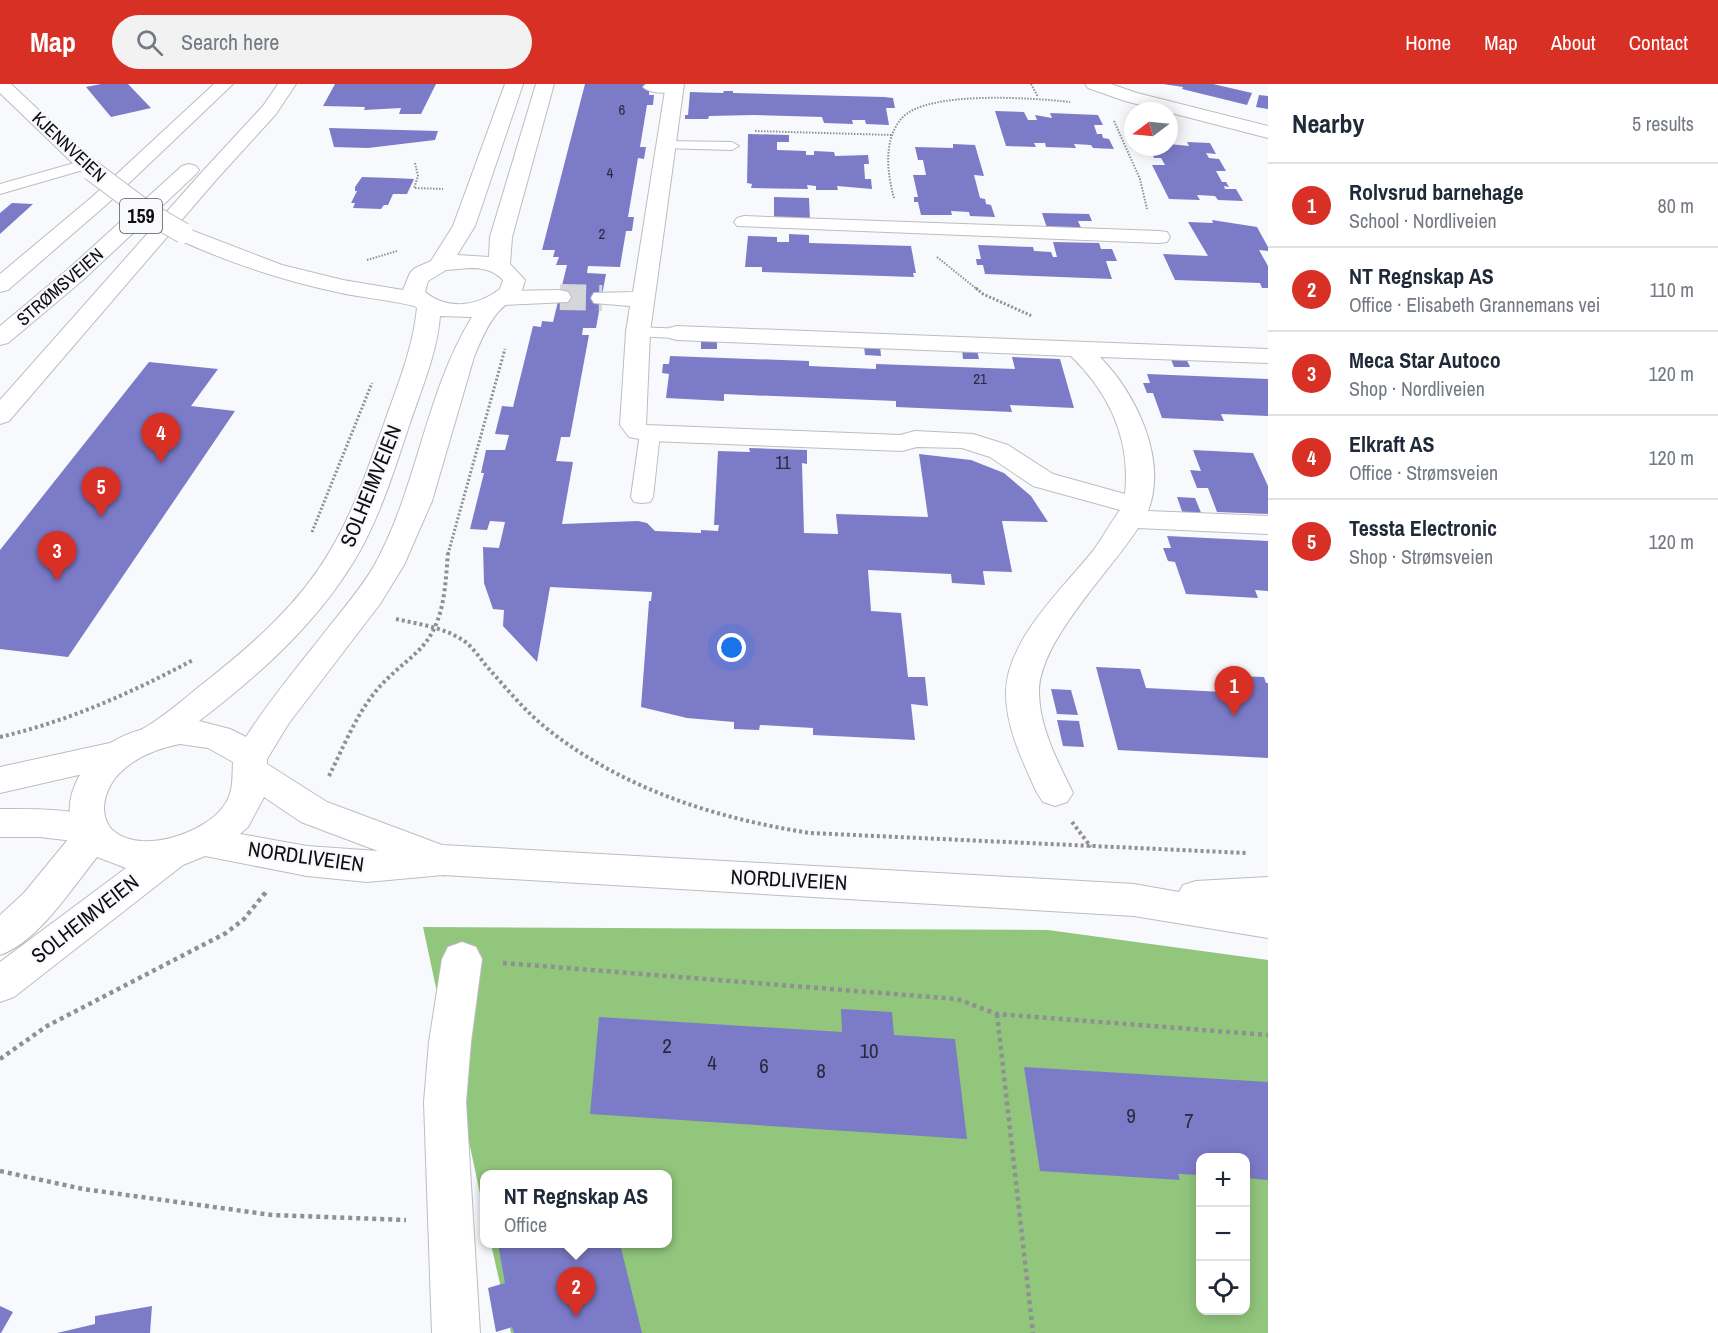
<!DOCTYPE html>
<html lang="en">
<head>
<meta charset="utf-8">
<style>
	:root { --surface:#fff; --page:#f2f2f3; --text:#1f2937; --muted:#747a83; --line:#e0e1e3; --accent:#d93025 }
	body { margin:0; font-family:"Archivo Narrow",sans-serif; background:var(--page); color:var(--text) }
	.controls { position:absolute; right:18px; bottom:18px; display:grid; overflow:hidden; border-radius:12px; box-shadow:0 3px 15px #0003 }
	.controls button { width:54px; height:54px; display:grid; place-items:center; padding:0; border:0; border-bottom:2px solid var(--line); background:var(--surface); color:var(--text); font:30px sans-serif }
	.compass { position:absolute; left:1124px; top:18px; width:54px; height:54px; border-radius:50%; background:var(--surface); box-shadow:0 3px 15px #0003; rotate:254deg }
	.you { position:absolute; left:732px; top:564px; width:21px; height:21px; margin:-15px; border:4px solid #fff; border-radius:50%; background:#1a73e8; box-shadow:0 0 0 9px #1a73e833 }
	.badge { display:grid; place-items:center; width:39px; height:39px; border-radius:50%; background:var(--accent); color:#fff; font-size:20px; font-weight:700 }
	.pin { position:absolute; translate:-50% -50px; filter:drop-shadow(0 2px 3px #0008) }
	.pin::after { content:''; position:absolute; top:32px; width:21px; height:18px; background:inherit; clip-path:polygon(0 0,100% 0,50% 100%) }
	.popup { position:absolute; left:480px; top:1086px; width:192px; height:78px; box-sizing:border-box; display:grid; place-content:center; border-radius:12px; background:var(--surface); filter:drop-shadow(0 2px 4px #0005); font-size:20px; white-space:nowrap; color:var(--muted) }
	.popup b { font-size:22px; color:var(--text) }
	.popup::after { content:''; position:absolute; left:50%; top:100%; margin-left:-12px; border:12px solid transparent; border-top-color:var(--surface) }
	.list { margin:0; padding:0; list-style:none }
	h2 { display:flex; justify-content:space-between; align-items:center; height:78px; margin:0; padding:0 24px; font-size:26px }
	h2 small { font-size:20px; font-weight:400; color:var(--muted) }
	.list li { display:grid; grid-template-columns:39px 1fr auto; gap:18px; align-items:center; box-sizing:border-box; height:84px; padding:0 24px; border-top:2px solid var(--line) }
	.list b { display:block; font-size:22px; white-space:nowrap }
	.list p { margin:0; font-size:20px; white-space:nowrap; color:var(--muted) }
	.list em { font-size:20px; font-style:normal; color:var(--muted) }
	.icon { flex:none; width:33px; height:33px; fill:none; stroke:currentColor; stroke-width:2; stroke-linecap:round; stroke-linejoin:round }
	.map { position:relative; flex:none; width:1268px; height:1249px; overflow:hidden }
	header { display:flex; align-items:center; gap:36px; box-sizing:border-box; height:84px; padding:0 30px; background:var(--accent); color:#fff }
	header strong { font-size:28px }
	nav { display:flex; gap:33px; margin-inline-start:auto; font-size:21px }
	.search { width:420px; height:54px; background:var(--page); display:flex; align-items:center; gap:15px; box-sizing:border-box; padding:0 21px; border-radius:33px; color:var(--muted); font-size:22px }
	main { display:flex }
	aside { flex:1; background:var(--surface) }
	.map>svg:first-child { display:block }
	.forest { fill:#92c67d; fill-rule:evenodd }
	.building { fill:#7c7bc8 }
	.lines { fill:none; stroke-linecap:round; stroke-linejoin:round }
	.street-tunnel { stroke:#d5d6d9; stroke-width:26; stroke-dasharray:26 13; stroke-linecap:butt }
	.lane-casing { stroke:#bdbdc1; stroke-width:2 }
	.street-casing { stroke:#bdbdc1; stroke-width:2 }
	.secondary-casing { stroke:#bdbdc1; stroke-width:2 }
	.highway-casing { stroke:#bdbdc1; stroke-width:2 }
	.path-far3 { stroke:#909094; stroke-width:2; stroke-dasharray:1.5 1.5; stroke-linecap:butt }
	.path-far2 { stroke:#909094; stroke-width:3; stroke-dasharray:2 2; stroke-linecap:butt }
	.path-far1 { stroke:#909094; stroke-width:4; stroke-dasharray:3 3; stroke-linecap:butt }
	.path { stroke:#909094; stroke-width:4.5; stroke-dasharray:4 4; stroke-linecap:butt }
	.lane { fill:#fff; fill-rule:evenodd }
	.street { fill:#fff; fill-rule:evenodd }
	.secondary { fill:#fff; fill-rule:evenodd }
	.highway { fill:#fff; fill-rule:evenodd }
	.secondary-bridge-casing { stroke:#bdbdc1; stroke-width:22; stroke-linecap:butt }
	.secondary-bridge { stroke:#fff; stroke-width:20 }
	.labels { text-anchor:middle; stroke-width:4.5; stroke-linejoin:round; paint-order:stroke }
	.far-number-label { font-size:15px; fill:#2a293e }
	.far-street-label { font-size:18px; fill:#0e0e10; stroke:#f8f9fd }
	.number-label { font-size:18px; fill:#2a293e }
	.shield { fill:#f8f9fd; stroke:#545457; stroke-width:1.5 }
	.shield-label { font-size:20px; font-weight:bold; fill:#0e0e10 }
	.street-label { font-size:21px; fill:#0e0e10; stroke:#f8f9fd }
	.near-number-label { font-size:21px; fill:#2a293e }
</style>
</head>
<body>
<header>
<strong>Map</strong>
<div class="search"><svg class="icon" aria-label="search" viewBox="0 0 24 24"><circle cx="10" cy="10" r="6"/><path d="M15 15l6 6"/></svg>Search here</div>
<nav><a>Home</a><a>Map</a><a>About</a><a>Contact</a></nav>
</header>
<main>
<div class="map">
<svg width="1268" height="1249" viewBox="0 0 1268 1249">
	<rect width="100%" height="100%" fill="#f8f9fd"/>
	<path class="forest" d="M 423,843 L 1048,846 L 1268,876 L 1268,1249 L 511,1249 L 491,1160 L 668,1160 L 668,1090 L 484,1090 L 484,1128 ZM 1200,1074 L 1246,1074 L 1246,1226 L 1200,1226 Z"/>
	<g class="building">
		<polygon points="101,0 128,0 151,24 111,33 86,3"/>
		<polygon points="335,0 436,0 421,30 399,30 401,24 364,26 365,23 323,22"/>
		<polygon points="585,0 650,0 649,11 654,11 653,21 647,21 640,63 646,63 644,75 638,74 628,133 634,133 632,147 626,147 620,183 588,182 587,189 606,190 596,244 583,244 582,251 589,251 570,353 561,353 558,368 556,377 573,378 562,440 638,437 647,439 655,447 701,449 701,446 718,447 719,441 714,441 718,367 750,368 749,364 807,366 807,380 802,379 804,449 838,450 836,430 928,433 919,370 971,376 1004,389 1031,412 1048,438 1002,437 1012,488 983,487 985,501 952,499 951,490 868,486 871,527 901,529 908,593 925,593 928,622 911,620 915,656 813,651 813,644 760,641 759,646 734,645 734,638 687,634 641,623 649,517 651,517 652,508 550,503 537,578 503,542 504,526 493,525 484,499 483,463 499,464 505,438 490,437 487,446 470,445 484,389 481,389 486,366 505,366 509,351 495,350 502,322 513,323 533,242 541,243 542,237 553,238 567,181 556,181 559,173 553,173 555,166 542,166"/>
		<polygon points="1163,0 1213,0 1252,9 1247,21 1182,5 1183,3"/>
		<polygon points="724,7 733,7 733,9 884,13 893,14 895,24 886,24 889,41 866,40 865,36 852,36 853,40 824,39 822,33 753,31 709,32 708,35 685,35 685,31 688,31 690,8 723,9"/>
		<polygon points="1259,11 1268,12 1268,25 1256,23"/>
		<polygon points="995,27 1024,28 1028,36 1037,36 1035,31 1052,34 1050,29 1098,31 1103,41 1094,41 1097,50 1102,50 1103,54 1109,55 1114,65 1093,64 1091,61 1074,60 1076,64 1046,63 1045,59 1034,59 1036,63 1006,62"/>
		<polygon points="329,44 438,47 435,56 368,64 334,63"/>
		<polygon points="748,50 789,51 789,58 777,58 777,66 806,67 806,71 814,71 814,67 834,68 835,72 868,71 869,80 864,80 865,95 871,95 872,105 837,102 838,106 816,106 816,102 807,101 808,105 751,104 752,100 747,99"/>
		<polygon points="1187,58 1210,59 1216,70 1206,69 1209,74 1219,75 1226,87 1216,87 1222,98 1226,98 1229,103 1224,102 1225,105 1236,105 1243,117 1218,116 1215,112 1197,111 1200,116 1169,115 1152,81 1165,81 1161,74 1154,74 1149,63 1169,63 1169,60 1189,62"/>
		<polygon points="953,60 975,61 984,92 974,91 980,114 985,115 986,120 991,121 995,133 970,132 969,128 951,127 952,131 921,131 918,118 914,118 914,113 918,113 913,91 926,91 923,76 918,76 915,63 953,64"/>
		<polygon points="362,93 393,94 414,95 407,110 393,110 388,121 384,121 381,125 353,124 355,119 351,119 357,107 355,107 355,103"/>
		<polygon points="774,113 809,114 810,136 774,135"/>
		<polygon points="12,119 33,120 0,150 0,129"/>
		<polygon points="1042,129 1089,130 1092,137 1078,137 1082,146 1047,144"/>
		<polygon points="1212,136 1257,143 1268,163 1268,167 1259,166 1268,182 1268,204 1262,204 1260,199 1175,196 1163,170 1208,172 1188,138 1213,139"/>
		<polygon points="789,150 809,151 809,159 911,162 916,189 913,189 914,193 762,188 762,183 745,183 748,152 777,153 777,158 789,158"/>
		<polygon points="1053,158 1099,159 1101,165 1112,165 1117,177 1106,177 1112,195 985,190 983,181 977,181 976,175 981,175 978,161 1033,163 1034,167 1051,168 1053,173 1057,173"/>
		<rect x="701" y="256" width="16" height="9"/>
		<polygon points="864,262 880,262 881,272 865,271"/>
		<polygon points="962,265 977,266 979,275 963,275"/>
		<polygon points="670,272 809,277 809,282 876,285 876,280 1015,285 1012,273 1060,275 1074,324 1010,321 1012,328 896,323 896,317 724,310 724,317 666,314 669,290 662,289 663,280 669,280"/>
		<polygon points="1170,273 1186,274 1190,283 1174,283"/>
		<polygon points="149,278 218,285 191,322 235,327 68,573 0,565 0,466"/>
		<polygon points="1147,290 1268,295 1268,332 1221,330 1224,337 1162,334 1153,309 1147,309 1143,299 1150,299"/>
		<polygon points="1193,366 1253,369 1268,402 1268,430 1217,428 1208,404 1197,404 1190,386 1201,387"/>
		<polygon points="1177,413 1195,414 1202,431 1183,430"/>
		<polygon points="1167,452 1268,457 1268,507 1255,506 1258,514 1186,510 1175,478 1168,477 1163,464 1171,464"/>
		<polygon points="1096,583 1140,585 1146,604 1242,609 1235,592 1264,593 1266,599 1268,599 1268,674 1118,666"/>
		<polygon points="1051,605 1071,606 1078,631 1057,630"/>
		<polygon points="1057,636 1079,637 1084,663 1063,662"/>
		<polygon points="841,925 892,928 894,951 955,955 967,1055 590,1030 599,933 842,948"/>
		<polygon points="1024,983 1268,998 1268,1096 1246,1094 1246,1074 1200,1074 1200,1091 1178,1090 1180,1096 1040,1087"/>
		<polygon points="498,1160 620,1160 642,1249 514,1249 512,1243 496,1248 488,1204 505,1199"/>
		<polygon points="0,1222 13,1228 1,1249 0,1249"/>
		<polygon points="152,1222 150,1249 57,1249 95,1240 95,1232"/>
	</g>
	<g class="lines">
		<polyline class="street-tunnel" points="560,213 602,214"/>
		<g class="lane-casing">
			<g id="lane">
				<path d="M 646,0 L 674,0 L 681,4 C 673,11 650,10 643,3 Z"/>
				<polygon points="666,57 732,58 739,62 732,66 661,64 659,61"/>
				<polygon points="85,76 90,78 93,81 90,84 0,110 0,100"/>
				<polygon points="638,243 683,245 686,249 683,253 677,254 632,252 629,248 632,244"/>
				<polygon points="650,343 657,345 660,349 653,413 650,418 642,419 634,418 631,413 640,349 643,345"/>
			</g>
		</g>
		<g class="street-casing">
			<g id="street">
				<path d="M 666,0 L 684,0 L 650,248 L 646,341 L 900,351 L 915,347 L 973,350 L 1008,361 L 1053,390 L 1125,410 C 1131,355 1109,309 1071,272 L 677,256 L 669,254 L 665,249 L 669,244 L 677,242 L 1268,265 L 1268,279 L 1100,273 C 1136,310 1168,375 1148,427 L 1268,432 L 1268,450 L 1138,444 C 1110,488 1037,559 1039,610 C 1040,645 1058,678 1073,709 L 1067,718 L 1055,722 L 1043,718 L 1037,709 C 1023,678 1006,644 1006,609 C 1006,557 1062,505 1093,467 C 1103,453 1111,438 1120,426 L 1033,402 L 990,373 L 962,364 L 917,363 L 902,367 L 650,357 L 629,353 L 620,341 L 626,248 L 630,222 L 594,219 L 591,214 L 594,209 L 633,208 Z"/>
				<polygon points="1085,0 1111,0 1137,9 1268,42 1268,54 1125,17 1088,4"/>
				<polygon points="744,132 1159,147 1167,148 1170,153 1167,158 1159,159 737,142 734,138 737,134"/>
				<polygon points="560,206 568,208 571,213 568,218 505,221 497,219 494,214 497,209 505,207"/>
				<polygon points="462,858 476,863 482,875 471,958 466,1018 480,1249 432,1249 424,1018 429,958 442,875 448,863"/>
			</g>
		</g>
		<g class="secondary-casing">
			<g id="secondary">
				<polygon points="0,0 11,0 98,82 101,86 98,90 84,90 0,9"/>
				<path d="M 505,0 L 523,0 L 475,142 L 457,171 L 489,173 L 490,153 L 536,0 L 554,0 L 512,153 L 510,180 L 525,196 C 519,221 512,212 499,227 C 488,239 480,258 474,273 L 432,417 L 404,481 L 380,520 L 289,639 L 267,675 L 267,680 L 327,718 L 442,761 L 1134,800 L 1179,808 L 1183,801 L 1196,797 L 1268,793 L 1268,854 L 1134,832 L 443,791 L 367,798 L 307,792 L 205,772 L 183,781 L 14,913 L 0,918 L 0,878 L 126,784 L 97,773 C 72,804 38,858 0,871 L 0,831 L 24,809 L 75,747 C 62,722 75,693 93,673 C 104,662 117,654 131,649 C 135,647 140,647 144,644 C 165,632 186,613 205,598 C 252,561 300,519 330,467 C 354,427 369,381 385,337 C 398,300 413,264 417,224 L 414,222 C 390,216 365,214 341,209 C 284,197 229,179 175,154 L 172,149 L 175,144 L 183,143 L 282,181 L 343,196 L 403,206 L 410,189 L 415,184 L 431,177 L 453,142 ZM 470,184 C 483,184 493,186 503,196 L 500,205 C 478,222 448,227 425,208 L 428,197 L 446,186 ZM 440,232 L 472,233 C 425,309 418,403 374,482 C 361,504 344,524 328,544 C 300,580 271,614 246,653 L 230,645 L 199,637 C 262,589 322,535 361,465 C 382,426 395,384 409,342 C 421,306 437,270 440,232 ZM 180,660 L 208,664 L 233,678 C 232,695 234,709 223,723 C 204,749 143,770 115,748 C 107,743 104,732 104,724 C 106,685 148,666 180,660 ZM 264,713 L 301,738 L 378,767 L 307,762 L 240,750 L 248,743 Z"/>
			</g>
		</g>
		<g class="highway-casing">
			<g id="highway">
				<polygon points="214,0 233,0 106,121 8,206 0,208 0,190 92,113"/>
				<polygon points="278,0 296,0 276,30 216,96 9,337 0,340 0,316 202,88 263,22"/>
				<polygon points="189,80 196,82 199,86 196,90 83,196 8,259 0,261 0,242 67,186 182,82"/>
				<polygon points="119,657 131,661 136,670 131,679 0,709 0,683"/>
				<path d="M 0,725 C 34,725 70,724 103,735 L 108,745 L 103,755 L 90,759 L 40,753 L 0,753 Z"/>
			</g>
		</g>
		<g class="path-far3">
			<polyline points="1031,0 1038,13"/>
			<polyline points="1114,37 1140,95 1147,125"/>
			<polyline points="755,47 892,51"/>
			<polyline points="415,79 418,92 414,104 443,105"/>
			<path d="M 894,114 C 887,89 883,55 902,34 C 927,6 1034,14 1070,18"/>
			<polyline points="937,173 978,206"/>
			<polyline points="367,176 397,167"/>
		</g>
		<g class="path-far2">
			<polyline points="976,204 983,210 1032,232"/>
			<polyline points="312,448 372,299"/>
			<polyline points="448,470 505,265"/>
		</g>
		<g class="path-far1">
			<path d="M 396,535 C 418,540 442,543 461,555 C 473,562 480,575 489,585 C 507,605 525,627 546,644 C 623,705 714,734 810,749 L 1246,769"/>
			<path d="M 0,653 C 69,637 131,609 193,576"/>
			<path d="M 329,692 C 343,664 356,631 376,607 C 389,591 406,579 420,565 C 445,539 445,503 448,469"/>
			<polyline points="1072,738 1091,763"/>
			<polyline points="264,811 267,807"/>
		</g>
		<g class="path">
			<polyline points="503,879 957,915 997,930 1268,951"/>
			<polyline points="997,930 1033,1249"/>
			<polyline points="0,975 47,942 226,849 244,835 265,809"/>
			<polyline points="0,1087 83,1105 272,1131 406,1136"/>
		</g>
		<use href="#lane" class="lane"/>
		<use href="#street" class="street"/>
		<use href="#secondary" class="secondary"/>
		<use href="#highway" class="highway"/>
		<g class="secondary-bridge-casing">
			<polyline id="secondary-bridge" points="91,86 147,128 183,149"/>
		</g>
		<use href="#secondary-bridge" class="secondary-bridge"/>
	</g>
	<g class="labels">
		<g class="far-number-label">
			<text x="622" y="31">6</text>
			<text x="610" y="94">4</text>
			<text x="602" y="155">2</text>
			<text x="980" y="300">21</text>
		</g>
		<g class="far-street-label">
			<text transform="translate(69 63) rotate(43)" y="6">KJENNVEIEN</text>
			<text transform="translate(60 203) rotate(-41)" y="6">STRØMSVEIEN</text>
		</g>
		<g class="number-label">
			<text x="783" y="385">11</text>
		</g>
		<rect class="shield" x="120" y="115" width="42" height="34" rx="4.5"/>
		<g class="shield-label">
			<text x="141" y="139">159</text>
		</g>
		<g class="street-label">
			<text transform="translate(371 402) rotate(-68)" y="7">SOLHEIMVEIEN</text>
			<text transform="translate(306 773) rotate(8)" y="7">NORDLIVEIEN</text>
			<text transform="translate(789 796) rotate(3)" y="7">NORDLIVEIEN</text>
			<text transform="translate(85 835) rotate(-38)" y="7">SOLHEIMVEIEN</text>
		</g>
		<g class="near-number-label">
			<text x="667" y="969">2</text>
			<text x="869" y="974">10</text>
			<text x="712" y="986">4</text>
			<text x="764" y="989">6</text>
			<text x="821" y="994">8</text>
			<text x="1131" y="1039">9</text>
			<text x="1189" y="1044">7</text>
		</g>
	</g>
</svg>
<div class="controls">
<button>+</button>
<button>−</button>
<button><svg class="icon" aria-label="locate" viewBox="0 0 24 24"><circle cx="12" cy="12" r="6"/><path d="M12 2v4M12 18v4M2 12h4M18 12h4"/></svg></button>
</div>
<svg class="compass" viewBox="-18 -18 36 36"><path d="M0-13l5 13h-10z" fill="#e53935"/><path d="M0 13l5-13h-10z" fill="#747a83"/></svg>
<div class="you"></div>
<div class="pin badge" style="left:1234px;top:632px">1</div>
<div class="pin badge" style="left:576px;top:1233px">2</div>
<div class="popup"><b>NT Regnskap AS</b>Office</div>
<div class="pin badge" style="left:57px;top:497px">3</div>
<div class="pin badge" style="left:161px;top:379px">4</div>
<div class="pin badge" style="left:101px;top:433px">5</div>
</div>
<aside>
<h2>Nearby<small>5 results</small></h2>
<ul class="list">
<li><span class="badge">1</span><div><b>Rolvsrud barnehage</b><p>School · Nordliveien</p></div><em>80 m</em></li>
<li><span class="badge">2</span><div><b>NT Regnskap AS</b><p>Office · Elisabeth Grannemans vei</p></div><em>110 m</em></li>
<li><span class="badge">3</span><div><b>Meca Star Autoco</b><p>Shop · Nordliveien</p></div><em>120 m</em></li>
<li><span class="badge">4</span><div><b>Elkraft AS</b><p>Office · Strømsveien</p></div><em>120 m</em></li>
<li><span class="badge">5</span><div><b>Tessta Electronic</b><p>Shop · Strømsveien</p></div><em>120 m</em></li>
</ul>
</aside>
</main>
</body>
</html>
